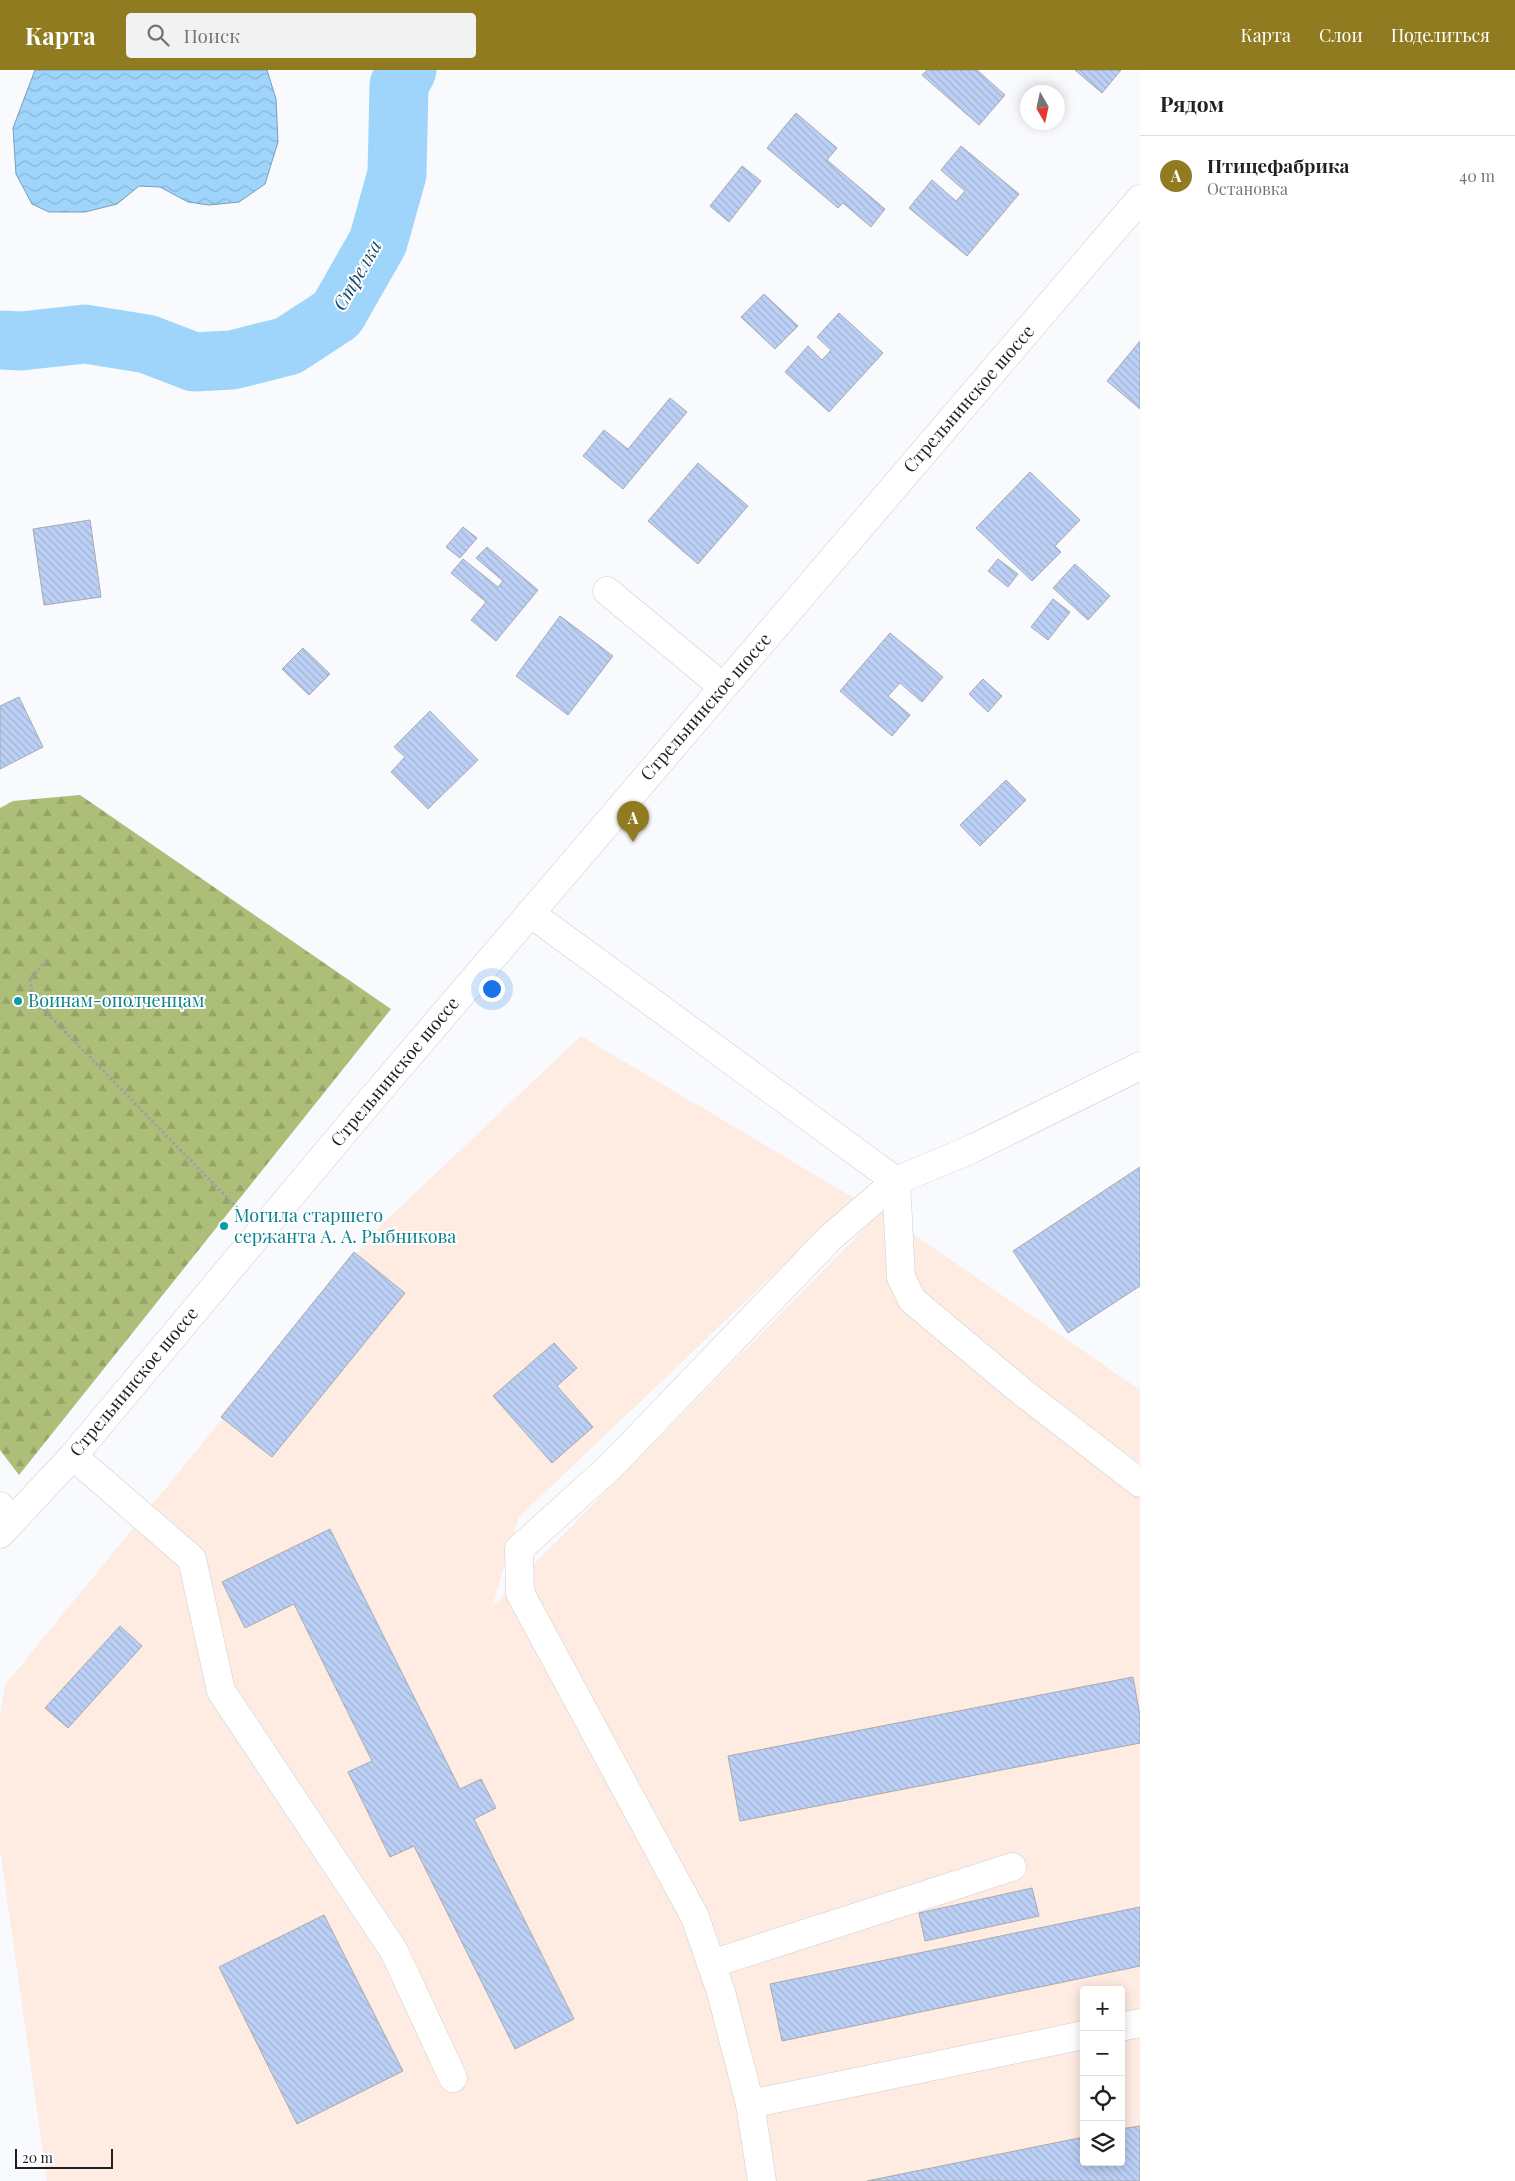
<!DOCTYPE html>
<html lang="ru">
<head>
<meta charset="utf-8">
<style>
	:root { --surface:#fff; --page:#f2f2f2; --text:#202124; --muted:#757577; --line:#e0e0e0; --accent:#917b21 }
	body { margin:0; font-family:"Playfair Display",serif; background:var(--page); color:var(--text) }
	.controls { position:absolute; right:15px; bottom:15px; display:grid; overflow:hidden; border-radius:5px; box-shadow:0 2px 12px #0003 }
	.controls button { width:45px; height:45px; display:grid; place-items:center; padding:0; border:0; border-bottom:1px solid var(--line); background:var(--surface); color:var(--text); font:25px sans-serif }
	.compass { position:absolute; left:1020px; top:15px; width:45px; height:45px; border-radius:50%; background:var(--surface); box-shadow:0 2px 12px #0003; rotate:171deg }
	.scale { position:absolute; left:15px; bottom:12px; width:98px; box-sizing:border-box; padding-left:5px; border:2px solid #1e1f20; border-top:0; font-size:14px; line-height:18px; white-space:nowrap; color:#1e1f20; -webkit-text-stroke:4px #fff; paint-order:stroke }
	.you { position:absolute; left:491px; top:918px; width:18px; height:18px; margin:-12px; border:4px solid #fff; border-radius:50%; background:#1a73e8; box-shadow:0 0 0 8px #1a73e833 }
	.badge { display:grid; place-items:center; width:32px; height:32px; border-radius:50%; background:var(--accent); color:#fff; font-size:16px; font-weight:700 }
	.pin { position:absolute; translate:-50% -41px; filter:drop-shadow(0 1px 2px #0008) }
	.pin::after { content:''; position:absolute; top:26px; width:18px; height:15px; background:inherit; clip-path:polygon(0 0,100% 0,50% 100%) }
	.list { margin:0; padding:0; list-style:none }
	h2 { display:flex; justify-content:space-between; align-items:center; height:65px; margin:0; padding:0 20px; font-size:21px }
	h2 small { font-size:16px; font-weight:400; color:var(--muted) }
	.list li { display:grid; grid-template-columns:32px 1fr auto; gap:15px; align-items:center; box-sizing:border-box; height:80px; padding:0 20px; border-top:1px solid var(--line) }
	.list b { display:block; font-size:19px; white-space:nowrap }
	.list p { margin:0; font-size:16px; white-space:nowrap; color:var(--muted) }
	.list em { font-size:16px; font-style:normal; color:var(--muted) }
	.icon { flex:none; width:28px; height:28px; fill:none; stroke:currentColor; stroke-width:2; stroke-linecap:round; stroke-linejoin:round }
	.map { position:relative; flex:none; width:1140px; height:2111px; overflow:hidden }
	header { display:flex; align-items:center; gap:30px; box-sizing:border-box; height:70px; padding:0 25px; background:var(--accent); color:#fff }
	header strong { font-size:24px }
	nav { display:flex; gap:28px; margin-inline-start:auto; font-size:18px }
	.search { width:350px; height:45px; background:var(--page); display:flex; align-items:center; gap:12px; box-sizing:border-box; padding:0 18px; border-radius:5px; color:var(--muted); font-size:19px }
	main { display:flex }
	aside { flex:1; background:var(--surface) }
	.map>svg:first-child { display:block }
	.industrial { fill:#feece2; fill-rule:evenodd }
	.forest { fill:url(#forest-firs) }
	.water { fill:url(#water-waves); stroke:#799eb9 }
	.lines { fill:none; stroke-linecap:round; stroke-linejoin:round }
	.river { stroke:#a0d5fb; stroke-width:59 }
	.building { fill:url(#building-back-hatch); stroke:#a9aaad }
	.minor-casing { stroke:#cccdd0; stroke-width:29 }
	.major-casing { stroke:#cccdd0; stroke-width:29 }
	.path { stroke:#9fa1a3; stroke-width:3; stroke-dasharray:2.5 2.5; stroke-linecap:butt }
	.minor { stroke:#fff; stroke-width:28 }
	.major { stroke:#fff; stroke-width:28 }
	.culture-dot { fill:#0f9aa8; stroke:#fff; stroke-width:2 }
	.labels { text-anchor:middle; stroke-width:4; stroke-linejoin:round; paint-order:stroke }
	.street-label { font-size:18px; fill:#1e1f20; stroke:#fff }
	.culture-label { font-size:18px; fill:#0d838f; stroke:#fff; text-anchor:start }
	.water-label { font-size:19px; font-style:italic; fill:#154968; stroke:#fff }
</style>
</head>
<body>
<header>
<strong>Карта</strong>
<div class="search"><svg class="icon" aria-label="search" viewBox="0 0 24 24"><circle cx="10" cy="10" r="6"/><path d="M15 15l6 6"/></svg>Поиск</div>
<nav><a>Карта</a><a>Слои</a><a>Поделиться</a></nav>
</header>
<main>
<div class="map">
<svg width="1140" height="2111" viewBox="0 0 1140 2111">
	<defs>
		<pattern id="forest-firs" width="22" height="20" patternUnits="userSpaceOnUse" patternTransform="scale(1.25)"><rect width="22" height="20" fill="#adbe78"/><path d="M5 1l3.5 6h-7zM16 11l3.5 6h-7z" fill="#94a368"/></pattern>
		<pattern id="water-waves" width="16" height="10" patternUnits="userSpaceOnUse" patternTransform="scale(1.25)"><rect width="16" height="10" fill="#a0d5fb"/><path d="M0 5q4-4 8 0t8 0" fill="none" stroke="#89b6d7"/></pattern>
		<pattern id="building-back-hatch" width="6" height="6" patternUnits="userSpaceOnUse" patternTransform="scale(1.25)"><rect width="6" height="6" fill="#bcd0f6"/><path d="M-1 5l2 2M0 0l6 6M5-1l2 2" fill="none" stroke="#a1b2d3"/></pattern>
	</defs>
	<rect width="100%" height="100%" fill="#f8fafd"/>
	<path class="industrial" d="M 581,966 L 854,1128 L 519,1447 L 492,1537 L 881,1142 L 1140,1320 L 1140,2111 L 47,2111 L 0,1780 L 0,1645 L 5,1615 L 379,1157 ZM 1084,1920 L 1121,1920 L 1121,2092 L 1084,2092 Z"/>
	<polygon class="forest" points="80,725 391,939 19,1405 0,1380 0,738 13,731"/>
	<polygon class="water" points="35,0 267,0 276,29 278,72 265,114 239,132 209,135 188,132 160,117 139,116 117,134 85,142 49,142 32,134 16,104 13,58"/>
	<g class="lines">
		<polyline class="river" points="0,270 21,271 85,264 147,274 194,292 232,290 288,276 337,244 378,172 397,104 399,15 407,0"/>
	</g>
	<g class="building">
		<polygon points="927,0 977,0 1005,25 979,55 922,5"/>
		<polygon points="1075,0 1121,0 1102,23"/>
		<polygon points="796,43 837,78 827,90 885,139 871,157 843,133 838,138 767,78"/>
		<polygon points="961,76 1019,124 967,186 909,138 932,110 956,131 965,121 941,100"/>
		<polygon points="742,96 761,111 729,152 710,136"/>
		<polygon points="764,224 798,256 775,279 741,247"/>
		<polygon points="839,243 883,283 829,342 785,302 808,276 822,290 831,280 817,267"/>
		<polygon points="1140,271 1140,339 1107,311"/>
		<polygon points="670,328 687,342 623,419 583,386 604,360 628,379"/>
		<polygon points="698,393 748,436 698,494 648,451"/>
		<polygon points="1030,402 1080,450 1055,476 1061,482 1032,511 976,458"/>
		<polygon points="90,450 101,527 44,535 33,459"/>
		<polygon points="463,457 477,468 460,488 446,477"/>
		<polygon points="487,477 538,520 496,571 471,550 486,532 451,503 463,489 498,517 503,511 476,488"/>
		<polygon points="998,489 1018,504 1008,517 988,501"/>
		<polygon points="1075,494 1110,526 1088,550 1053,518"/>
		<polygon points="1053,529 1070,542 1048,570 1031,557"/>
		<polygon points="560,546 613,586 568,645 516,606"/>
		<polygon points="890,563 943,607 922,632 900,613 888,626 910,645 892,666 840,621"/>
		<polygon points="303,578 330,604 309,625 282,599"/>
		<polygon points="983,609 1002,626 988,642 969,624"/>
		<polygon points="19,627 43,677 0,699 0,636"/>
		<polygon points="430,641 478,690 428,739 391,702 405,687 394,677"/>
		<polygon points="1006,710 1026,730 980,776 960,755"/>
		<polygon points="1140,1097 1140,1216 1068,1263 1013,1181"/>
		<polygon points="354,1182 405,1223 272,1387 221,1347"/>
		<polygon points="554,1273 577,1298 557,1316 593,1357 552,1393 493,1326"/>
		<polygon points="330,1459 460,1719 481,1709 496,1738 474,1749 574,1949 515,1979 414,1776 390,1787 348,1702 372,1691 294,1534 245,1558 222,1512"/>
		<polygon points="120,1556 142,1576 68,1658 45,1638"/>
		<polygon points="1133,1607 1140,1646 1140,1673 740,1751 728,1686"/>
		<polygon points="1032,1818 1039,1846 925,1871 919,1843"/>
		<polygon points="1140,1837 1140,1896 782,1971 770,1914"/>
		<polygon points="324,1845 403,2001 297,2054 219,1897"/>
		<polygon points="1140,2056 1140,2111 867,2111 1084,2067 1084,2092 1121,2092 1121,2059"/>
	</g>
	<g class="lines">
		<g class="minor-casing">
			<g id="minor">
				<polyline points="607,521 723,617"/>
				<polyline points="530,843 896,1111 974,1078 1140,996"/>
				<polyline points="896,1111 901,1207 912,1230 1021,1321 1140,1413"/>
				<polyline points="73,1386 192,1489 221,1621 394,1881 453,2008"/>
				<polyline points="0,1436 11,1451"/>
				<polyline points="711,1894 1012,1797"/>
				<polyline points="1121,1957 1140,1953"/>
				<polyline points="750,2034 1084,1965"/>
				<polyline points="762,2111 750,2034 721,1922 695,1847 520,1523 519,1479 610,1397 830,1168 896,1111"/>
			</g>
		</g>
		<g class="major-casing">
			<polyline id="major" points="0,1464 73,1386 365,1037 1140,129"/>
		</g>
		<polyline class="path" points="46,890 30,910 33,929 239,1140"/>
		<use href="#minor" class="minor"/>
		<use href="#major" class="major"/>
	</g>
	<g class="culture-dot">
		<circle cx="18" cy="931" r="5"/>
		<circle cx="224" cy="1156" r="5"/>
	</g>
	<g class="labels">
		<g class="street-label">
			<text transform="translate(969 329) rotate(-49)" y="6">Стрельнинское шоссе</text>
			<text transform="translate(706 637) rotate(-49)" y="6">Стрельнинское шоссе</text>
			<text transform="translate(395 1002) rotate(-50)" y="6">Стрельнинское шоссе</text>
			<text transform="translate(134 1312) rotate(-50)" y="6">Стрельнинское шоссе</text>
		</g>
		<g class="culture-label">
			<text x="28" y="937">Воинам-ополченцам</text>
			<text x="234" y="1152">Могила старшего<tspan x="234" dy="21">сержанта А. А. Рыбникова</tspan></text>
		</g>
		<g class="water-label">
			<text transform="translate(357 205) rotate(-60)" y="7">Стрелка</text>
		</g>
	</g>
</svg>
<div class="controls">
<button>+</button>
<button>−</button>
<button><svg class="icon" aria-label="locate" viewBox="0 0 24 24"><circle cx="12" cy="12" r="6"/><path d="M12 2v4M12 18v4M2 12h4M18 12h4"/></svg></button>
<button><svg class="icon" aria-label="layers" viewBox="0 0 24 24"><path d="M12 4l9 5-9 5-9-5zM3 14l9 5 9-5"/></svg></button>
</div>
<svg class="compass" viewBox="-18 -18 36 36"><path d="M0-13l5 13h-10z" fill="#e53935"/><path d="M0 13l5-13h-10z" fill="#757577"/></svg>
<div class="scale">20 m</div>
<div class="you"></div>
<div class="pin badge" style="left:633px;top:772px">A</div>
</div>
<aside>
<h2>Рядом<small></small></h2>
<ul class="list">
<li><span class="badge">A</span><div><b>Птицефабрика</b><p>Остановка</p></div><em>40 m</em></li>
</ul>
</aside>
</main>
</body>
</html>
